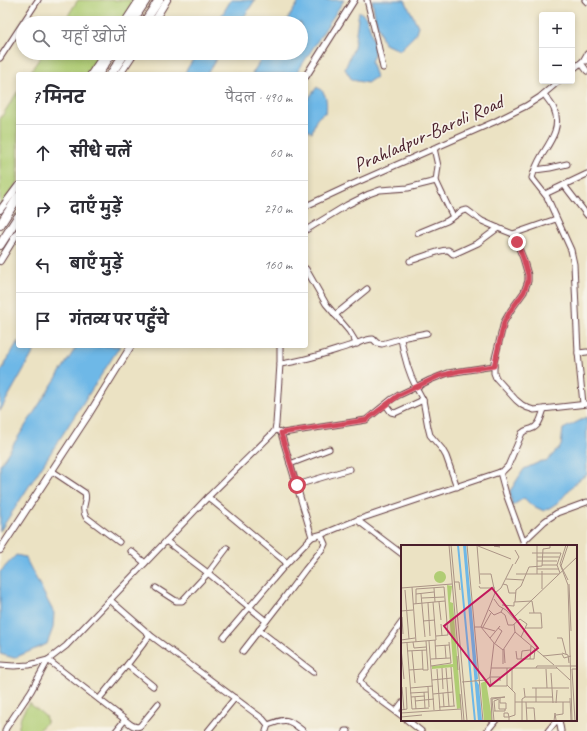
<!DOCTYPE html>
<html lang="hi">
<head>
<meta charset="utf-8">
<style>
	:root { --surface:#fff; --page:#f2f2f3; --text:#2b2b33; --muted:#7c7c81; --line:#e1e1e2 }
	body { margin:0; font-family:Caveat,"Playpen Sans Deva",sans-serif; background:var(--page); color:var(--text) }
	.controls { position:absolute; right:12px; top:12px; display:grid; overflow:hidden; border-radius:4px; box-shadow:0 2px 6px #0003 }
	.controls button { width:36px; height:36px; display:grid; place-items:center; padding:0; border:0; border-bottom:1px solid var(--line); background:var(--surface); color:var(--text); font:20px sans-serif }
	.stop { position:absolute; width:12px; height:12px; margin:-9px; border:3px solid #d1495b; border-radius:50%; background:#fff }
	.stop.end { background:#d1495b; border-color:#fff; box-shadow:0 1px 4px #0008 }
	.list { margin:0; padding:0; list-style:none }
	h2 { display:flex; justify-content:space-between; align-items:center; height:52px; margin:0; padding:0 16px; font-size:17px }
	h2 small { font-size:13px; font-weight:400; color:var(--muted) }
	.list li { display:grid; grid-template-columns:26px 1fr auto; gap:12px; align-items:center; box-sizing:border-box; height:56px; padding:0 16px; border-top:1px solid var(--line) }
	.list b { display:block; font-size:15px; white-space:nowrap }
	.list em { font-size:13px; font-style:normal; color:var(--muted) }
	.icon { flex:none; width:22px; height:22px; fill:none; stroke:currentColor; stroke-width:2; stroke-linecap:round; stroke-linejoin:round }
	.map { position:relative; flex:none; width:587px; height:731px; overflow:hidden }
	.search { position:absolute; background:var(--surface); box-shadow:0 2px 6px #0003; left:16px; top:16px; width:292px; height:44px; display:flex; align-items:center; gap:10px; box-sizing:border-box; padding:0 14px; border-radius:22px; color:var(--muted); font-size:15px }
	.panel { position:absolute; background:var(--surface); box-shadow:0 2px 6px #0003; left:16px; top:72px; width:292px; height:276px; border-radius:4px }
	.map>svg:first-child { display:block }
	.green { fill:#b0cd74; stroke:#7d7650 }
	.water { fill:#6eb8e7; stroke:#5c6c89 }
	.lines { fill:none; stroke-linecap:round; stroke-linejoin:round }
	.minor-casing { stroke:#623c42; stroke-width:7 }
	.tertiary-casing { stroke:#623c42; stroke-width:8 }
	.trunk-casing { stroke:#623c42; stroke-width:10 }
	.minor { stroke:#fff; stroke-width:5 }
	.tertiary { stroke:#fff; stroke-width:6 }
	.trunk { stroke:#fff; stroke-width:8 }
	.route { stroke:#d1495b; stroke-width:5 }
	.labels { text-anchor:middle; stroke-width:3.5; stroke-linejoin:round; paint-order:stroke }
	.street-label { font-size:20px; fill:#4a1f2b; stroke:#f7f3e8 }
	.inset-road { fill:none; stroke:#ab9486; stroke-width:1 }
	.view { fill:#c2185b; fill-opacity:0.15; stroke:#c2185b; stroke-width:2 }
	.inset-edge { fill:none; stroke:#4a1f2b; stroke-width:2 }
</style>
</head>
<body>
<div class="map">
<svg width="587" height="731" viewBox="0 0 587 731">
	<rect width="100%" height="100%" fill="#f7f3e8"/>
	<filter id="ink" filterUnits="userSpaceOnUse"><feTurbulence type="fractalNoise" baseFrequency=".025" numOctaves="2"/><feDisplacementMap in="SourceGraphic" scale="8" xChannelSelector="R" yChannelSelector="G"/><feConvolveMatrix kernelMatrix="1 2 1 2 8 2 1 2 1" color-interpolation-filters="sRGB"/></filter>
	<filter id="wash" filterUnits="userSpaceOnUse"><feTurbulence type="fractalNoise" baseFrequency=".012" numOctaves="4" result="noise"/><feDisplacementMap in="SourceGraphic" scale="16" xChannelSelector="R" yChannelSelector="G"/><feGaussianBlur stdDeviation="0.9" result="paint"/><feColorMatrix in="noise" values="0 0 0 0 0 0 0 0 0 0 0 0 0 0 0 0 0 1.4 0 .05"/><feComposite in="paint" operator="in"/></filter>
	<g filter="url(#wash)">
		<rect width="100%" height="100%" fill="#ebe2c3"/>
		<g class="green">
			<polygon points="78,0 136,0 121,23 63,23"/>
			<polygon points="43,53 102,53 88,74 29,74"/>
			<polygon points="18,91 18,182 0,209 0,119"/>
			<polygon points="29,703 45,716 47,721 44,725 37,731 18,731 21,716"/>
		</g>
		<g class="water">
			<polygon points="231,0 255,0 240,23 217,23"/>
			<polygon points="300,0 344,0 296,74 252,74 265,53 301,53 301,23 285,23"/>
			<polygon points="372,0 405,0 418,26 415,35 400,50 384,44 375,17"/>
			<polygon points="359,11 366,17 371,31 374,46 374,54 371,62 376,77 367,83 352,80 345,69 354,47"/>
			<polygon points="197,53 220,53 207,74 184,74"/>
			<path d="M 317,87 C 319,89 322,90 323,92 C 327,97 327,106 326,112 C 315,118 315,122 312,133 L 306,128 L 306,102 Z"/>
			<polygon points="18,341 18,346 37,346 0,411 0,373"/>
			<polygon points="77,346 120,346 0,531 0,465"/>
			<path d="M 587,417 L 587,475 C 574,480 568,494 557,503 C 553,506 549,508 544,511 L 531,505 L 524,498 L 512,506 L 510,491 L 524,469 L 542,461 L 546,462 L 561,446 L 563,429 Z"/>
			<polygon points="16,555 25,557 54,613 53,628 47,644 14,658 0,654 0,572"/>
		</g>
	</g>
	<g filter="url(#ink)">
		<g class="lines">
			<g class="minor-casing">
				<g id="minor">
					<polyline points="367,0 377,40 383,68"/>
					<polyline points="585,0 587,2"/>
					<polyline points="0,58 38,0"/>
					<polyline points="583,61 587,54"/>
					<polyline points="581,63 587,71"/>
					<polyline points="572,70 583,61 587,61"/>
					<path d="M 544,94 C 547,99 552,104 554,109 C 562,127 550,142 542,155 C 538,162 534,171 532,178 L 547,197 L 571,250 L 574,264 L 578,353 L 583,404"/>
					<polyline points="434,148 438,166 436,181 453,217 462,211 467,210 482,221 498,228 513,234"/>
					<polyline points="535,170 550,168 567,164"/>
					<polyline points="564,185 587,215"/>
					<polyline points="545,194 587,174"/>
					<polyline points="306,206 353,184 494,122 526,106 540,97 559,81"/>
					<polyline points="556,219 513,234 523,258 528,275 528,281 524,292 511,310 504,322 494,362 494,373 496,378 516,400 522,405 528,408 534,410 587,404"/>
					<polyline points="306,230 347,205 369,194 380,190 408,188 436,181"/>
					<polyline points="418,233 447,221 453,217"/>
					<path d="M 410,261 C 417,259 441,249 448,250 C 450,251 451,252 453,254 L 454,254 L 478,243 L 498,228"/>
					<polyline points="306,269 326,304 349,331 357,344"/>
					<polyline points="335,315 367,289"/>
					<polyline points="578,353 587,352"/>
					<path d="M 280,364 C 304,361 326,353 349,346 C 357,344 365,339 373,339 L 377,343 L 382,344 L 406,337 L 427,333"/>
					<polyline points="423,400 428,427 430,435 442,449 446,456 457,487"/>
					<polyline points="386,405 391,412 395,413 423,400 416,387 430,380 448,373 494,366"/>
					<path d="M 278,431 L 283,433 L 366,420 L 392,399 L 399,395 L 416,387 C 408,372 404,356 401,339"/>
					<polyline points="290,464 329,449"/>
					<path d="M 52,471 L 85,493 C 88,502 80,506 86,517 L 119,542"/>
					<polyline points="500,472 506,494 525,546"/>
					<polyline points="297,485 350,469"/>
					<polyline points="208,497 287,563"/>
					<polyline points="357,520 402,554"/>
					<path d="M 312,537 L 323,534 L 357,520 L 503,471 L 508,466 L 522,433 C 525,430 527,430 531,429 C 540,426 541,417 544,409"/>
					<polyline points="166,541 208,573 266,621"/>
					<polyline points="524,541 545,521 557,513 587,502"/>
					<polyline points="131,551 145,563"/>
					<polyline points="156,588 176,601 182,601 208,573 227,548"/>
					<polyline points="110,600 150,635 263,719 268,725 266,731"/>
					<polyline points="402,622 361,678 360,681 364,688 402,716"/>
					<polyline points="259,630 313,672"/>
					<polyline points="224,637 287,563 312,537 281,433"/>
					<polyline points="243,651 281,602 305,570 323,548 325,544 321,535"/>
					<polyline points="0,665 14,666 29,665 48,660 66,646 208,497 272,434 275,430 276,424 280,364 280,346"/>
					<polyline points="127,665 153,686"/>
					<polyline points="99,699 127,665 150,635"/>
					<polyline points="396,711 402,703"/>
					<path d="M 124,719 C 129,723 134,729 140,726 L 158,704"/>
					<polyline points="407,720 421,731"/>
					<polyline points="559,720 561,731"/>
					<path d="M 268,725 C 286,718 287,718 303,731"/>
					<polyline points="5,731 6,728 31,691 48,660 123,718 124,721 116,731"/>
					<polyline points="208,731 235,698"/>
					<polyline points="345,731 348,731"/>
					<polyline points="487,731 496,720"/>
					<polyline points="548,731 557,720"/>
				</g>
			</g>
			<g class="tertiary-casing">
				<g id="tertiary">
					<polyline points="124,23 139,0"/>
					<polyline points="153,23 167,0"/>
					<polyline points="91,74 105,53"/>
					<polyline points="120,74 134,53"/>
					<polyline points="306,76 354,0"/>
					<polyline points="0,210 18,186"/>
					<polyline points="0,261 18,232"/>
					<polyline points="0,550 89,414 131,346"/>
				</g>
			</g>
			<g class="trunk-casing">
				<g id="trunk">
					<polyline points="131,23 146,0"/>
					<polyline points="144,23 159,0"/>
					<polyline points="98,74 112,53"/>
					<polyline points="111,74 125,53"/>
					<polyline points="0,225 18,197"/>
					<polyline points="0,245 18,217"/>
				</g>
			</g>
			<use href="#minor" class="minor"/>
			<use href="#tertiary" class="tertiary"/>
			<use href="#trunk" class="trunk"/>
		</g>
	</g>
	<g class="lines" filter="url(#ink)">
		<polyline class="route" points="297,485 281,433 366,420 399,395 439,376 459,371 494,366 504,322 511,310 524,292 528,281 528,275 523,258 517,242"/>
	</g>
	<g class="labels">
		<g class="street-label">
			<text transform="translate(428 133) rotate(-24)" y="7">Prahladpur-Baroli Road</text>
		</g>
	</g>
	<g transform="translate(401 545)">
		<rect width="176" height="176" fill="#ebe2c3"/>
		<path d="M33 32a6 6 0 1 1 12 0a6 6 0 1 1-12 0ZM 46,40 L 51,41 L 49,57 L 52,58 L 60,163 L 56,164 L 52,122 L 31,124 L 31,121 L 52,119 ZM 85,136 L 90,167 L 91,176 L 83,176 L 80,138 Z" fill="#b0cd74"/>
		<path d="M 56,0 L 58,0 L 75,176 L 73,176 ZM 62,0 L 65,0 L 77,134 L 75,135 L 78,140 L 81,176 L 77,176 Z" fill="#6eb8e7"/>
		<path class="inset-road" d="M 48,0 L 63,176M 50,0 L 66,176M 66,0 L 82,176M 76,0 L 79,39M 165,0 L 159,19 L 167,40 L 171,176M 77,1 L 110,14M 99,1 L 93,1 L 99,2M 131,8 L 160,8 L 156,20 L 159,28M 136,12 L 158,12M 136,16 L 156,16M 114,19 L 118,12 L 114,5M 141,20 L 156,20M 136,24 L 158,24M 79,29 L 90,29 L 94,48M 115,29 L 136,29 L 136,0M 136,29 L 158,29M 105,34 L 123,35M 167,35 L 160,21 L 167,0M 53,37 L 58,37 L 59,45M 102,39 L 106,40 L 108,48 L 115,48M 168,39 L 170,86M 78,41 L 79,43 L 94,43M 11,42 L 15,97M 0,43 L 51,39M 33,43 L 34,57M 141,44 L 141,26M 4,45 L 8,94M 15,49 L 33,47M 20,49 L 24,92M 21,53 L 43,52M 93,54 L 98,61 L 105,65 L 116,77M 38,57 L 40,75M 114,57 L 115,45 L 120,41 L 128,22 L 141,21 L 142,4 L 149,3 L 149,0M 27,58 L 29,91M 12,59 L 44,56M 15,59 L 15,44 L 43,42 L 47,90 L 35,91M 101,60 L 113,61 L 113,57 L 131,56 L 133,68M 102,63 L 100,67 L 104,70 L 107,80 L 112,80 L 119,74 L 126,79 L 120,92M 88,65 L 93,70 L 100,67M 0,66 L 12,65M 1,72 L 2,89M 112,73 L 176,12M 22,76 L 34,75M 40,79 L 41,91M 74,82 L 80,82 L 94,48 L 100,43 L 112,19M 82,82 L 90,68M 124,83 L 141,83 L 140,68 L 128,68M 114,87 L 153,120M 89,93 L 99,81M 156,93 L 161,93 L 165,109M 0,95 L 14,93M 34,95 L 35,114M 25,96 L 27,125M 28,96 L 33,165M 12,97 L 13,103 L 25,102M 0,98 L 35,95 L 32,57M 6,98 L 11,164 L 28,163M 93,98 L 102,105 L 102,119M 94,98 L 101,86 L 97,83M 44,100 L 45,113M 34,101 L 48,100M 0,103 L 3,134M 103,104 L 104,118M 21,105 L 22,125 L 27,125M 102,105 L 114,87 L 113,79M 6,106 L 26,105M 11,106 L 14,138M 115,106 L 116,114 L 133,114 L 134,104M 161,108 L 167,110 L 168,118M 56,111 L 57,125M 142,111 L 161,109 L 163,113 L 170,111M 30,114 L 49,113M 120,114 L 121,106 L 129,105M 129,114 L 130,101M 30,121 L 50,118 L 48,97M 50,122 L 53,161M 155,122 L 169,135M 41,123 L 42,144M 45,123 L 48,161M 90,123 L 111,123 L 111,145M 111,123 L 156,123M 135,123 L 136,121 L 176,121M 36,124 L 39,165M 145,124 L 146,143M 8,125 L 22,124M 150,128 L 152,158M 31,135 L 51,133M 99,136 L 99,132 L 89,132 L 90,141 L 106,141 L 106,123M 61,137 L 85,135 L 89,132 L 93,98 L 80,82 L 94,86M 106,140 L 114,148 L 114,170 L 108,172 L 108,176M 1,142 L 3,165M 27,142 L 28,162M 9,143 L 32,141M 123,143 L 124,152 L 152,152M 131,143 L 168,143M 135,143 L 135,157M 23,147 L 24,163M 9,148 L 27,147M 42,148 L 43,162M 32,149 L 52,147M 59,149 L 61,176M 10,152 L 24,151M 14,152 L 15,164M 169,153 L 170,176M 98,155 L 98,164 L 105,164 L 105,158 L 99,158 L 99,153M 14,156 L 33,154M 114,157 L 169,157M 125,157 L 126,176M 155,158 L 156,145M 38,162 L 54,161M 125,163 L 133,163 L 134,176M 0,165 L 6,164 L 5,142M 93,166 L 104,166 L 104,164M 94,166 L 93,156 L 98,154M 0,168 L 60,164M 155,170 L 162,169 L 162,157M 0,172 L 21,170M 108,172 L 103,172 L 103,168 L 107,168 L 108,172M 91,176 L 90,153 L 104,152 L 91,154 L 93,176M 121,176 L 121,154 L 124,152M 136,176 L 169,176M 153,176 L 154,168 L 155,175M 174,176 L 171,124 L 176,124"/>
		<path class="view" d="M 91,43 L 137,103 L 89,141 L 43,81 Z"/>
		<rect width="176" height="176" class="inset-edge"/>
	</g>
</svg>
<div class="controls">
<button>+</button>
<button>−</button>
</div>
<div class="stop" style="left:297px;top:485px"></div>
<div class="stop end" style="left:517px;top:242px"></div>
<div class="search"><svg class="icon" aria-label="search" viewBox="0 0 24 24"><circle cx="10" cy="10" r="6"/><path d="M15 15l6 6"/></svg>यहाँ खोजें</div>
<section class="panel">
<h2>7 मिनट<small>पैदल · 490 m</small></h2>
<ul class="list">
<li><svg class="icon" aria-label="ahead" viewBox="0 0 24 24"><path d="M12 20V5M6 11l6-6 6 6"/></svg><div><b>सीधे चलें</b></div><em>60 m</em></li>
<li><svg class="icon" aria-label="right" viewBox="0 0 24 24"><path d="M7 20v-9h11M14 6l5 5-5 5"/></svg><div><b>दाएँ मुड़ें</b></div><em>270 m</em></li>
<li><svg class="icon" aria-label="left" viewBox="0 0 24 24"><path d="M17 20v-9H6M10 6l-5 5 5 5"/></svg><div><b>बाएँ मुड़ें</b></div><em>160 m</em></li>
<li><svg class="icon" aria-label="arrive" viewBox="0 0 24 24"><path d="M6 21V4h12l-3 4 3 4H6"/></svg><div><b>गंतव्य पर पहुँचे</b></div></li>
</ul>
</section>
</div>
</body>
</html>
